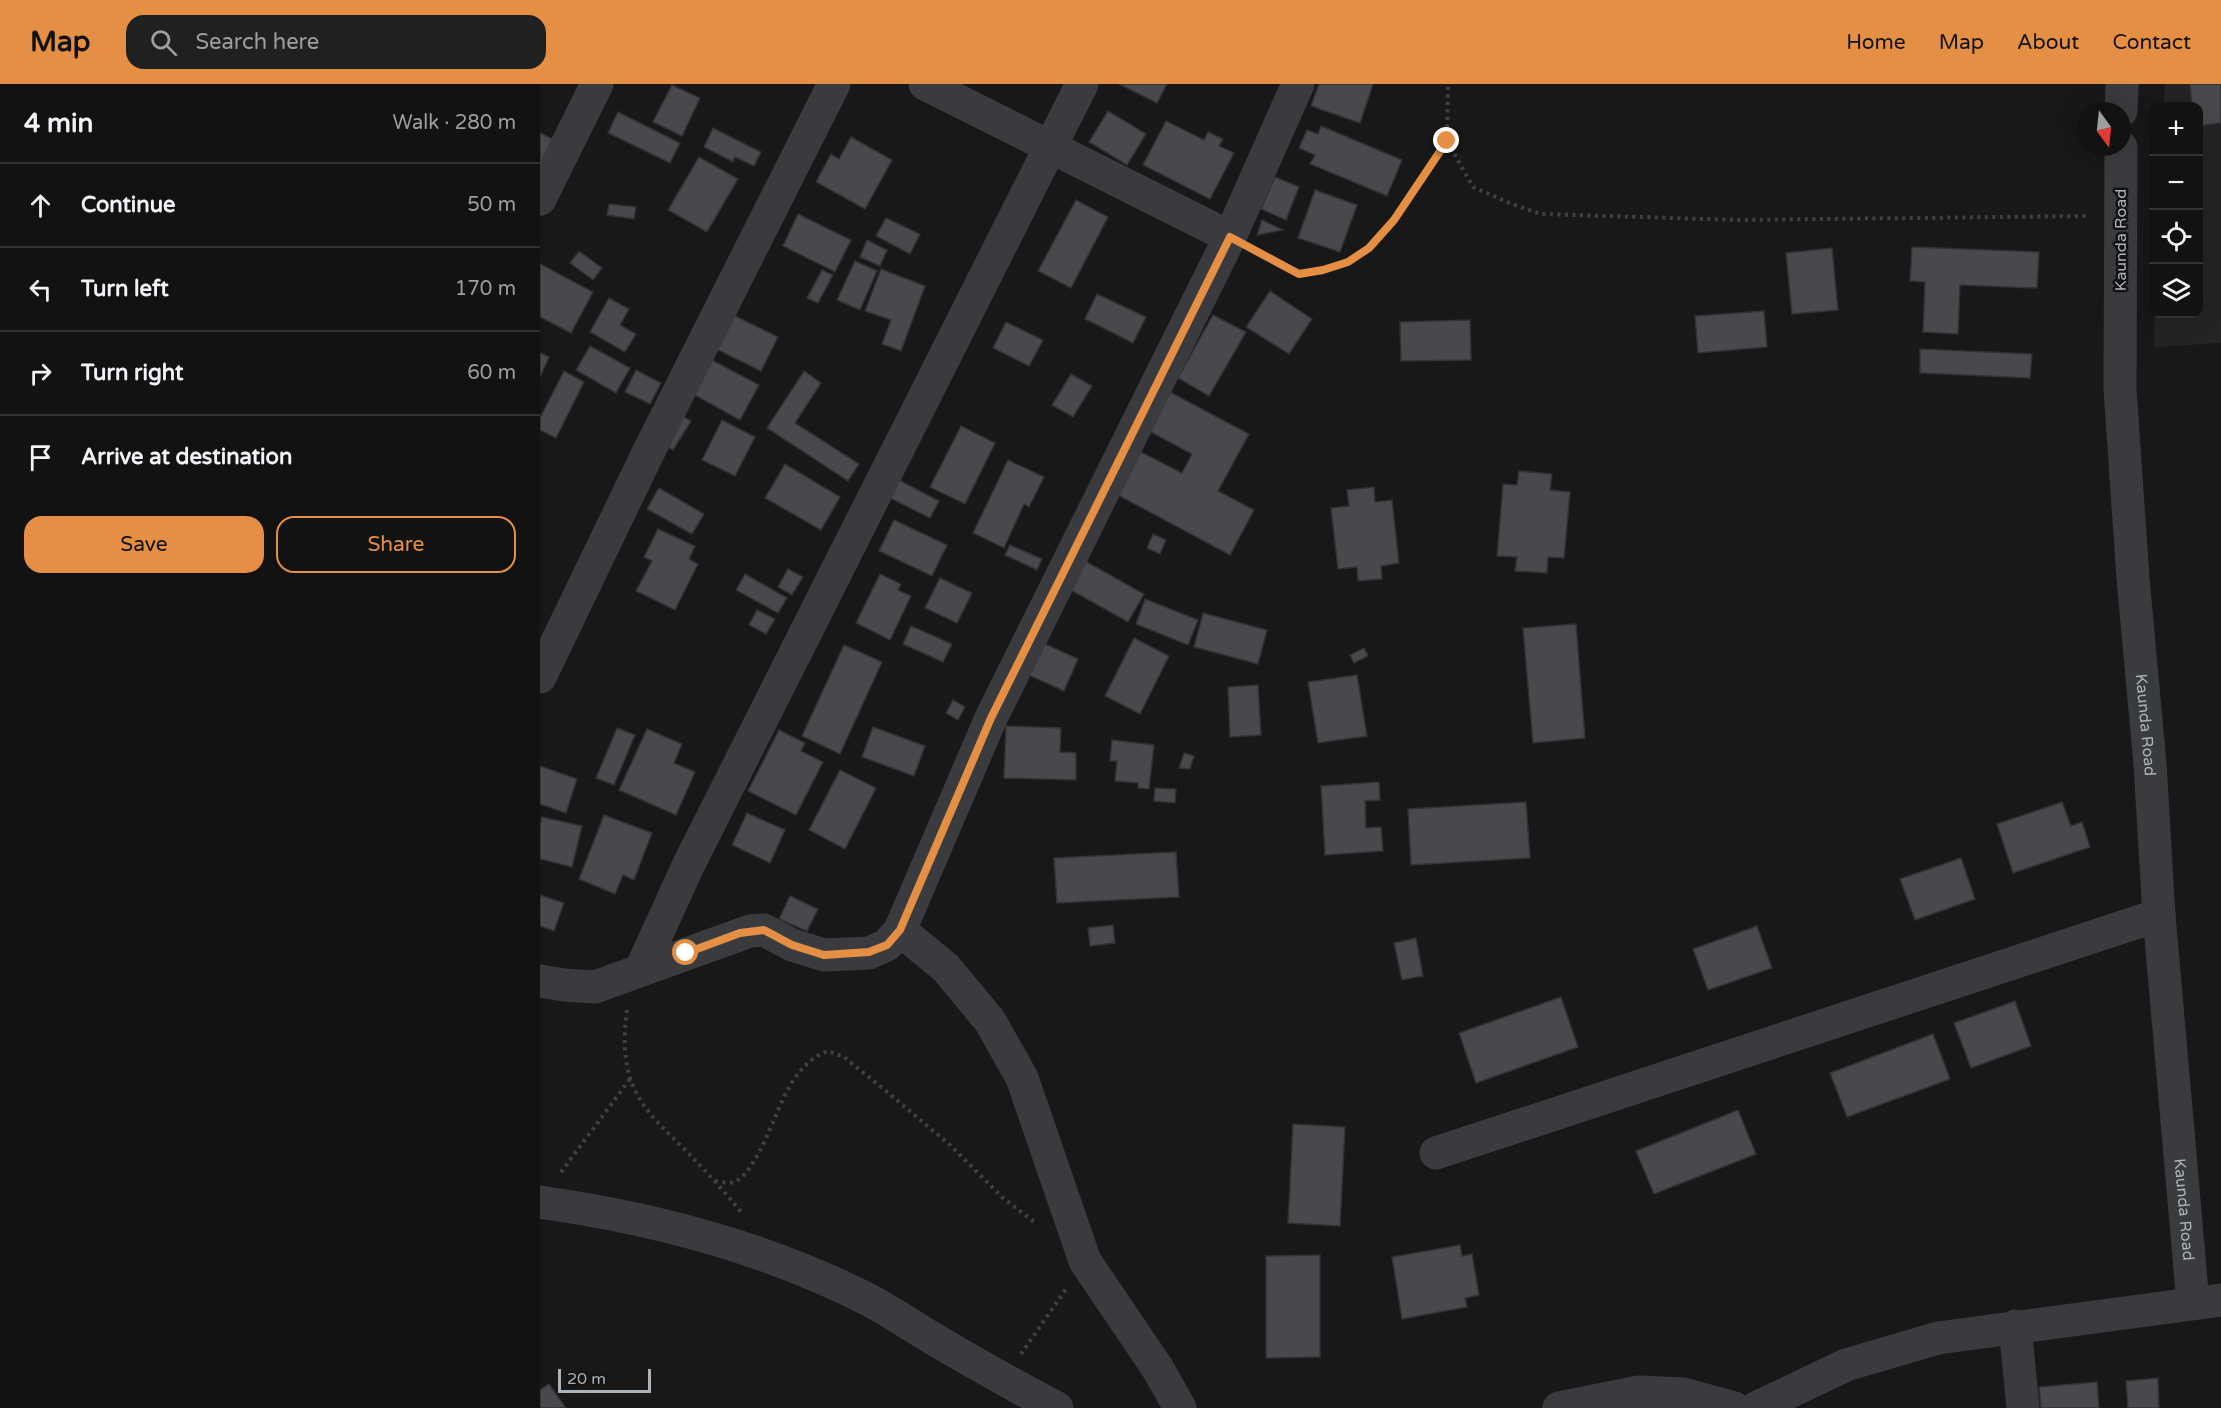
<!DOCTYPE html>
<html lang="en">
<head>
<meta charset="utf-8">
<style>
	:root { --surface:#121213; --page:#1f2021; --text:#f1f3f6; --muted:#9c9ea0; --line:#313233; --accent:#e58f44 }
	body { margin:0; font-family:"Varela Round",sans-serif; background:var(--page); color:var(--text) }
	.controls { position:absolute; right:18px; top:18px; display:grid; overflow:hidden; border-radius:12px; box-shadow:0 6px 24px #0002 }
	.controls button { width:54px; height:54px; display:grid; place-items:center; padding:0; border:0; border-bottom:2px solid var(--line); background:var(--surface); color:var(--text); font:30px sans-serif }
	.compass { position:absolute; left:1537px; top:18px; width:54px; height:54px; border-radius:50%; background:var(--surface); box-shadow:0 6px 24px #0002; rotate:165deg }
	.scale { position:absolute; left:18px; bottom:15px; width:93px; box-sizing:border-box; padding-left:6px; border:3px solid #abb2b8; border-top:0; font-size:16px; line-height:21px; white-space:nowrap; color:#abb2b8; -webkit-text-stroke:4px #131314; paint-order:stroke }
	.stop { position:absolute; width:18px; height:18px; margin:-14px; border:4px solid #e58f44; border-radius:50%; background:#fff }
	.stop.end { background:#e58f44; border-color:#fff; box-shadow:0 2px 6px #0008 }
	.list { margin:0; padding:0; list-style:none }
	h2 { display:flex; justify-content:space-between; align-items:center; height:78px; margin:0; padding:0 24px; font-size:26px }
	h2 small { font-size:20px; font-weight:400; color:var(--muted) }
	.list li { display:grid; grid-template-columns:39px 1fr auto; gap:18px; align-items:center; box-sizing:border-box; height:84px; padding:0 24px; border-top:2px solid var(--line) }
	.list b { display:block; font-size:22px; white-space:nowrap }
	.list em { font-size:20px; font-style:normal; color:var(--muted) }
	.actions { display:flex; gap:12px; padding:18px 24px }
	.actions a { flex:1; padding:14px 0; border:2px solid var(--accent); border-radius:18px; text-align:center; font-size:21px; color:var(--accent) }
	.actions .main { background:var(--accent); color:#111 }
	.icon { flex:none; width:33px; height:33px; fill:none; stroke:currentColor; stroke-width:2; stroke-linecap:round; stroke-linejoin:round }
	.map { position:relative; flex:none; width:1681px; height:1324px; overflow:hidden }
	header { display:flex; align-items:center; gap:36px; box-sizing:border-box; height:84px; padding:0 30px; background:var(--accent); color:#111 }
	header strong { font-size:28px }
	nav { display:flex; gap:33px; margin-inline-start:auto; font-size:21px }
	.search { width:420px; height:54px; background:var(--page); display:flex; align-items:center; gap:15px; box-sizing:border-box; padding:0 21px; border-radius:18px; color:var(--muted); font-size:22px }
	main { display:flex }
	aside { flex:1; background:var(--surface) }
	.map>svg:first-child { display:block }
	.built { fill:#242426 }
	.building { fill:#47494c; stroke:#323235; stroke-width:1.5 }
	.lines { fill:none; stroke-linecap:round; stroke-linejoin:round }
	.path { stroke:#3f4245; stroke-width:4; stroke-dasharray:3 4.5; stroke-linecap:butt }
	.minor { stroke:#393b3e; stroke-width:33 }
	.route { stroke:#e58f44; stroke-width:8 }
	.labels { text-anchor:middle; stroke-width:5; stroke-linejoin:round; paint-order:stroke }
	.street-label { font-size:16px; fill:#abb2b8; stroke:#131314 }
</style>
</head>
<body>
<header>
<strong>Map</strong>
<div class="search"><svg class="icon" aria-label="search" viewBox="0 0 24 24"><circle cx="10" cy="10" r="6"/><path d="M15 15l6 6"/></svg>Search here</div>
<nav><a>Home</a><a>Map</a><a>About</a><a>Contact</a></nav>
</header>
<main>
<aside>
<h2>4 min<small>Walk · 280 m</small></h2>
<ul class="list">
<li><svg class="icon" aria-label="ahead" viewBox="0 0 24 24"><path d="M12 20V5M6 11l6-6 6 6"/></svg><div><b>Continue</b></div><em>50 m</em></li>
<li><svg class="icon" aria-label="left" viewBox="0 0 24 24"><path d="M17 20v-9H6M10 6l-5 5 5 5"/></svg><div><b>Turn left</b></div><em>170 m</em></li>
<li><svg class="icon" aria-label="right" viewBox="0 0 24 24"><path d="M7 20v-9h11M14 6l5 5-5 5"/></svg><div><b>Turn right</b></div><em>60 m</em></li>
<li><svg class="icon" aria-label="arrive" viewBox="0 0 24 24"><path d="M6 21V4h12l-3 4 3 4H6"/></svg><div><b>Arrive at destination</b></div></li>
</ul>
<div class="actions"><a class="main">Save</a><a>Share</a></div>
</aside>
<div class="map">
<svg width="1681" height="1324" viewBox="0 0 1681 1324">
	<rect width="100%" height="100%" fill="#181819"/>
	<polygon class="built" points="1625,0 1681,0 1681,259 1614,263 1615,230 1658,230 1658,22 1624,22"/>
	<g class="building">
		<polygon points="579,0 627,0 617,19"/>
		<polygon points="779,0 833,0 820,39 771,22"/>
		<polygon points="1650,0 1681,0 1681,39 1658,42 1658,22 1652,22"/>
		<polygon points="132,1 160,14 142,52 113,38"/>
		<polygon points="568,27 606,50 587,81 549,58"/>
		<polygon points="78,28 140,59 130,79 68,49"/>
		<polygon points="626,37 664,56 668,48 683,55 679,62 694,69 670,115 603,81"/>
		<polygon points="781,42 862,76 847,112 770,80 775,71 759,64 767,46 778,50"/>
		<polygon points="173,44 221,68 214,82 195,73 193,78 164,63"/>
		<polygon points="0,49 13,55 0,82"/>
		<polygon points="311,53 352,76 325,125 276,98 291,70 299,75"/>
		<polygon points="159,73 198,95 167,148 128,126"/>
		<polygon points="735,93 759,103 746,136 721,125"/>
		<polygon points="775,106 817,121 800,168 758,154"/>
		<polygon points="536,116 568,133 531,204 498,187"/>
		<polygon points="69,120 96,123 94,135 67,131"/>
		<polygon points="258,130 311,156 295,188 243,162"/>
		<polygon points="346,134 380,150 370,170 336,152"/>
		<polygon points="722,136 743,146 717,151"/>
		<polygon points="327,156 347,166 340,182 320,173"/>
		<polygon points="1372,163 1499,168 1497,204 1420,201 1418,250 1383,248 1385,198 1370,197"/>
		<polygon points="1292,164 1298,226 1252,230 1246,169"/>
		<polygon points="39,167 62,184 53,196 30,179"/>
		<polygon points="315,177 337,187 320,226 297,216"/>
		<polygon points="0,180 53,208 31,249 0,233"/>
		<polygon points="341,185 385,202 361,267 342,260 351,236 325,227"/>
		<polygon points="282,186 293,191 278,219 267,214"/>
		<polygon points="730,207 772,235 749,270 706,243"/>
		<polygon points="557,210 606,233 593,259 545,235"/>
		<polygon points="69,214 89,225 80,241 96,250 85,268 50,248"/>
		<polygon points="1224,227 1227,263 1158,269 1155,232"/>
		<polygon points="189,229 238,253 221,287 172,263"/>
		<polygon points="673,231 706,248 669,312 638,294"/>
		<polygon points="930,236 931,276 861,277 860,238"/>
		<polygon points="466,238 503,256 489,282 453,264"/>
		<polygon points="50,262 90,284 76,309 36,286"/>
		<polygon points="1380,265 1492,270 1490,294 1380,289"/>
		<polygon points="0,269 9,273 0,293"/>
		<polygon points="168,274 219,301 200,336 149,308"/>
		<polygon points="96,286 121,299 110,320 85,308"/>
		<polygon points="24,287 44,298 16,354 0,346 0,334"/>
		<polygon points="264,287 281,299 255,339 319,380 308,397 227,344"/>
		<polygon points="531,290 552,302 533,333 512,321"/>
		<polygon points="628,307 709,350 678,407 714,426 690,471 576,410 599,367 642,389 652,370 607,346"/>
		<polygon points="139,330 151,337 133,366 121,359"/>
		<polygon points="182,336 215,353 195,392 162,376"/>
		<polygon points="421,342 455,359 425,420 390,403"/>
		<polygon points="468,376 504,393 489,423 484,420 464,464 433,449"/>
		<polygon points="245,380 300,413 281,446 225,414"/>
		<polygon points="979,387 1012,390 1010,406 1030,408 1024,474 1008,473 1007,489 975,487 977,473 957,472 963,400 977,401"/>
		<polygon points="359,396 399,417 390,434 350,414"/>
		<polygon points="834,403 835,418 852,416 859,479 841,482 842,495 818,497 817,483 798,485 791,424 809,422 807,406"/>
		<polygon points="119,404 164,430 152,450 107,425"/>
		<polygon points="354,436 407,461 392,492 339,467"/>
		<polygon points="118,445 155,462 149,475 158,480 135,526 96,507 112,477 104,473"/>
		<polygon points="613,450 626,456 620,470 607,464"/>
		<polygon points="470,461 502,475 497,486 465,471"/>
		<polygon points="545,477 604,510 588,538 529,505"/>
		<polygon points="248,485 263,493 252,511 238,503"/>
		<polygon points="205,490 247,514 238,529 196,506"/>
		<polygon points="340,490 361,500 358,506 371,512 350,556 316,539"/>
		<polygon points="400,494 432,509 417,539 385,524"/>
		<polygon points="605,515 658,536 648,561 596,540"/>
		<polygon points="217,526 235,535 226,550 209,541"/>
		<polygon points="663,529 727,546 718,580 654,563"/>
		<polygon points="1036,540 1045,654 993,659 983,544"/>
		<polygon points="371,542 412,560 403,578 363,560"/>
		<polygon points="594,554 629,572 600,630 565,612"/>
		<polygon points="501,558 538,575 524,607 486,590"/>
		<polygon points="304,561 342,578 300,670 262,652"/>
		<polygon points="824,564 828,572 814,579 810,571"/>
		<polygon points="817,591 827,652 778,659 768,598"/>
		<polygon points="718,601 721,651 690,653 688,603"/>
		<polygon points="413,616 425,623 418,636 406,629"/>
		<polygon points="466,642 521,644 520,668 536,669 536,696 464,694"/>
		<polygon points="333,643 385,662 374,692 322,673"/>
		<polygon points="77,644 95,651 74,701 56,694"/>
		<polygon points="107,645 142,660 134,679 155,688 136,731 79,706"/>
		<polygon points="239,646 265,659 261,667 283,678 256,731 208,707"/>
		<polygon points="572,656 614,661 609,705 598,704 598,699 575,697 577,677 570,677"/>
		<polygon points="644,669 654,672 650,685 639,684"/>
		<polygon points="0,682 37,695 26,729 0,720"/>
		<polygon points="300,686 336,704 305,765 269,746"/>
		<polygon points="839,698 840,716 825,717 826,744 841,743 843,767 785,771 781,702"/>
		<polygon points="615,704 636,705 635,719 614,717"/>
		<polygon points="986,718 990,774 871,781 868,725"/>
		<polygon points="1522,718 1531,742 1542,738 1550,763 1473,789 1457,740"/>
		<polygon points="207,729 245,746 230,779 192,761"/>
		<polygon points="64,731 112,749 94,796 83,791 75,810 39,795"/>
		<polygon points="2,733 42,742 32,783 0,775 0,742"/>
		<polygon points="636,768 639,813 517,819 514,774"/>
		<polygon points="1421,774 1435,815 1375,836 1360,795"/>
		<polygon points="0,811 24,819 14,847 0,842"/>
		<polygon points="250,812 278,825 267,847 239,835"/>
		<polygon points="573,841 575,859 550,862 548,844"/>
		<polygon points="1217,842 1232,884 1168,906 1153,865"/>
		<polygon points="876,854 883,892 862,896 854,859"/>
		<polygon points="1021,913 1038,963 936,999 919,949"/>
		<polygon points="1475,917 1491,962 1431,984 1414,939"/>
		<polygon points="1393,950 1410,995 1307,1033 1290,989"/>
		<polygon points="1198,1026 1216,1070 1114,1110 1096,1067"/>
		<polygon points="753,1040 805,1043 800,1142 748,1139"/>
		<polygon points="920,1161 922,1172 932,1170 939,1211 925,1214 927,1223 862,1235 852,1173"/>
		<polygon points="780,1171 780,1273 726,1274 726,1172"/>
		<polygon points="1618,1294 1619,1324 1588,1324 1586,1297"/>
		<polygon points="1557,1298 1559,1324 1501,1324 1499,1303"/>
		<polygon points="9,1300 26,1324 0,1324 0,1306"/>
	</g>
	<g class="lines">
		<g class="path">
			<polyline points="907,57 933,103 972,120 1001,130 1198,136 1549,132"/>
			<polyline points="717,167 759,190 783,186 808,178 829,164 854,136 907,57 908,0"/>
			<path d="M 87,926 C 84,949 83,971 90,994 C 100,1026 130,1050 152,1073 C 169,1091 186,1109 201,1128"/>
			<polyline points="21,1088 90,995"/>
			<path d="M 175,1097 C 181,1098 189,1100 194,1098 C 201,1095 206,1089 210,1083 C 237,1046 242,984 288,967 L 304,973 L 352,1012 L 410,1061 L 463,1114 L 497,1140"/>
			<polyline points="481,1270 526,1205"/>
		</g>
		<g class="minor">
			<polyline points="385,0 690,153"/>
			<polyline points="1581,27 1582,0"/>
			<path id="s1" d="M 1581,63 L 1580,305 L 1593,494 L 1610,680 L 1619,831 L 1653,1219"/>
			<polyline points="0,115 57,0"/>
			<polyline points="0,593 108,369 294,0"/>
			<polyline points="360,846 406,884 450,937 482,994 545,1177 618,1285 640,1324"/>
			<polyline points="101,885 148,782 542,0"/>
			<polyline points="0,897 24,901 55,903 210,847 224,846 252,861 284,871 329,869 347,861 360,846 451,634 690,153 758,0"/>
			<polyline points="896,1069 1619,831"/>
			<path d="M 0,1118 C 114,1134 228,1164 331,1217 C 353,1229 375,1244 397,1257 C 437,1280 476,1303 517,1324"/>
			<polyline points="1475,1242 1483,1324"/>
			<polyline points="1019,1324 1099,1308 1143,1310 1194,1324"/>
			<polyline points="1216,1324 1306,1281 1398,1254 1681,1216"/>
		</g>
	</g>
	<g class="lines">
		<polyline class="route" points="146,869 200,849 224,846 252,861 284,871 329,868 347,861 360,846 451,634 690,153 759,190 783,186 808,178 829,164 854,136 907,57"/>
	</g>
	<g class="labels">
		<g class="street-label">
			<text transform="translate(1580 156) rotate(-90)" y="6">Kaunda Road</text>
			<text dy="6" stroke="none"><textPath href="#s1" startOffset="579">Kaunda Road</textPath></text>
			<text dy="6" stroke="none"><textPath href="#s1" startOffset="1065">Kaunda Road</textPath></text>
		</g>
	</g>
</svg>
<div class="controls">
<button>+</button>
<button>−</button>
<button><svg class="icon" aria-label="locate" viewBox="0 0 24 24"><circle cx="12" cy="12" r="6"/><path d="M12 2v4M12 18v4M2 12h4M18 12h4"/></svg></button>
<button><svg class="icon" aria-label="layers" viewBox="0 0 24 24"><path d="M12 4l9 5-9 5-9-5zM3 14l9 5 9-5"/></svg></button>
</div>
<svg class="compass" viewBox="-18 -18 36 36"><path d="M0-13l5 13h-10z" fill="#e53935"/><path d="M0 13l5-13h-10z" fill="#9c9ea0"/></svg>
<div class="scale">20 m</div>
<div class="stop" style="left:146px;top:869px"></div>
<div class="stop end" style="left:907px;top:57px"></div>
</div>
</main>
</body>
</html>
